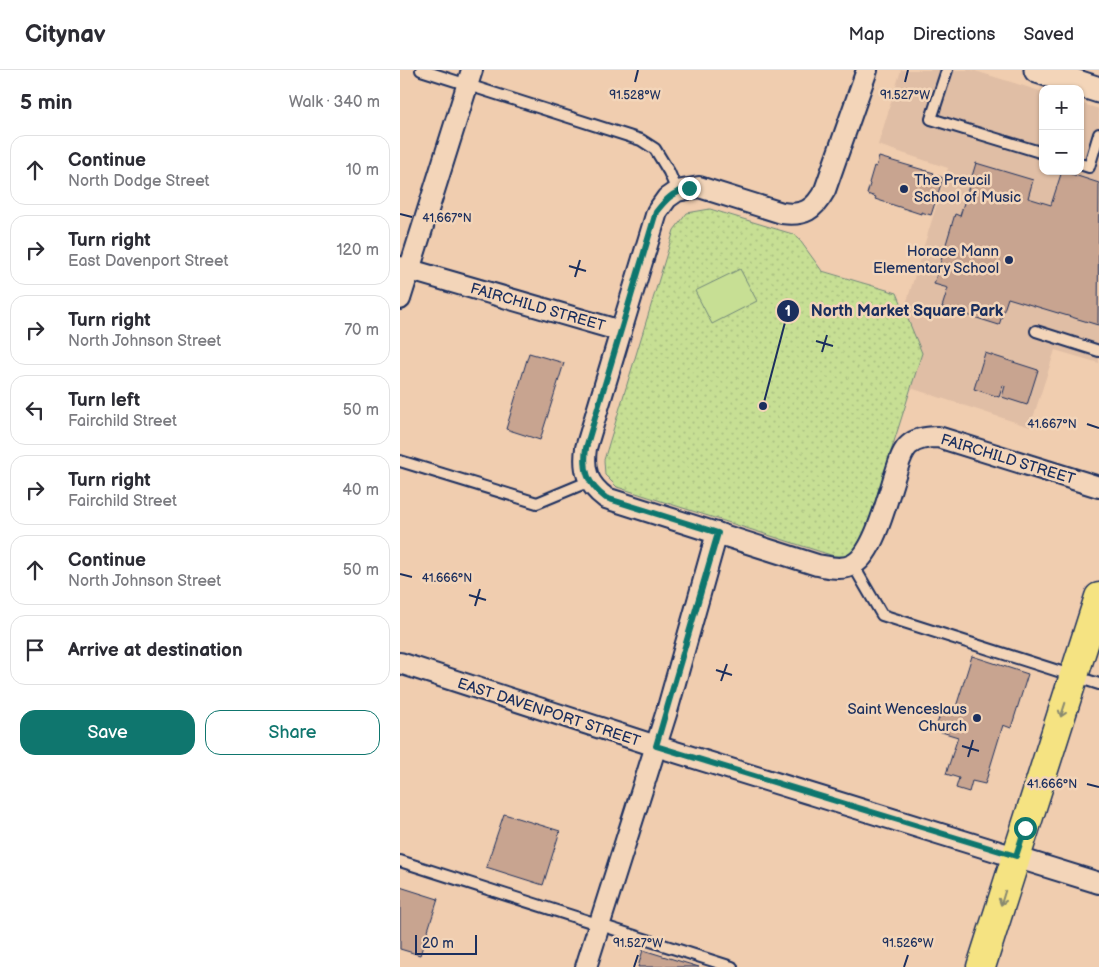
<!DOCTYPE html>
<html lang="en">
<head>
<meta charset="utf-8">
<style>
	:root { --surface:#fff; --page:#f7f7f7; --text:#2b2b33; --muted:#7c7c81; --line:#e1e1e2; --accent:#0f766e }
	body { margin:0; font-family:"Balsamiq Sans",sans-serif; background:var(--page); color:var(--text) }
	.controls { position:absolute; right:15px; top:15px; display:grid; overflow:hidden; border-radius:10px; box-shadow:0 1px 4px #0004 }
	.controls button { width:45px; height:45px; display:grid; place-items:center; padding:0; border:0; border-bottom:1px solid var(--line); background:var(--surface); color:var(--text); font:25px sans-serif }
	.scale { position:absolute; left:15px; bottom:12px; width:62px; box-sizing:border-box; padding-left:5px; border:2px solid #1b2f5e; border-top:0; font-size:14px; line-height:18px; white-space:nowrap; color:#1b2f5e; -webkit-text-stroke:4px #f3d5b9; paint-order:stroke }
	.stop { position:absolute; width:15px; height:15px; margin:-11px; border:4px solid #0f766e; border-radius:50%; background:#fff }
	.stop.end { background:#0f766e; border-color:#fff; box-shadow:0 1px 5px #0008 }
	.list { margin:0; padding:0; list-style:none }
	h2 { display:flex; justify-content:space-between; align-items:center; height:65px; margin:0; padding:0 20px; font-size:21px }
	h2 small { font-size:16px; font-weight:400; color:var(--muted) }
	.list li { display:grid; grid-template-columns:32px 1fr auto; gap:15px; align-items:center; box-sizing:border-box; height:70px; margin:0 10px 10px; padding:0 10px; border:1px solid var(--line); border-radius:15px }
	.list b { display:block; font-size:19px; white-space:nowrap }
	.list p { margin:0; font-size:16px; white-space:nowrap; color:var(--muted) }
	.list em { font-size:16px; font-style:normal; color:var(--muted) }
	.actions { display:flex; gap:10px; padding:15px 20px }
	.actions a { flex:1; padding:11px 0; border:1px solid var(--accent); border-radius:15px; text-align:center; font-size:18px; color:var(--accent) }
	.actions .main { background:var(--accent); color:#fff }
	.icon { flex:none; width:28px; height:28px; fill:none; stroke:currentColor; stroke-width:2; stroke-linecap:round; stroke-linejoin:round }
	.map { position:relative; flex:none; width:699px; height:897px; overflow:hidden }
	header { display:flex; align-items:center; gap:30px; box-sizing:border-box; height:70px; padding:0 25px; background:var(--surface); border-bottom:1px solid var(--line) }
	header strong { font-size:24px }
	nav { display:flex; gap:28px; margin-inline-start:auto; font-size:18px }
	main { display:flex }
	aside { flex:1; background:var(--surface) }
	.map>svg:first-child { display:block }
	.built { fill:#e0bea5 }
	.park { fill:url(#park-dots); stroke:#718779 }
	.garden { fill:#c7df94; stroke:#718779 }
	.building { fill:#c8a490; stroke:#1b2f5e }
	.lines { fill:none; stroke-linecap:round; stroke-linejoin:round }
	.service-casing { stroke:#1b2f5e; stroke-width:14 }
	.minor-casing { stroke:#1b2f5e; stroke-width:24 }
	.tertiary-casing { stroke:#1b2f5e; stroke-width:29 }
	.primary-casing { stroke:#1b2f5e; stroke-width:31 }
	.service { stroke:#f3d5b9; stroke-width:10 }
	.minor { stroke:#f3d5b9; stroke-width:20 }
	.tertiary { stroke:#f3d5b9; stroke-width:25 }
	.primary { stroke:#f5e382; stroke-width:28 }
	.oneway { stroke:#888970 }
	.route { stroke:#0f766e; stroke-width:6 }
	.ticks { fill:none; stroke:#1b2f5e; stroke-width:2 }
	.poi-dot { fill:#1b2f5e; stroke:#f3d5b9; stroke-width:2 }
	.labels { text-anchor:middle; stroke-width:5; stroke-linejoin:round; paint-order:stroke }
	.poi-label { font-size:15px; fill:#1b2f5e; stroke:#f3d5b9; text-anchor:end }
	.street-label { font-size:15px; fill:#1b2f5e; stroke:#f3d5b9 }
	.ticks-label { font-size:12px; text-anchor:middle; fill:#1b2f5e; stroke:#f3d5b9; stroke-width:5; stroke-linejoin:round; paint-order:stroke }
	.leader { fill:none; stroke:#1b2f5e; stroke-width:2 }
	.callout-dot { fill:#1b2f5e; stroke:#f3d5b9; stroke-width:2 }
	.mark-label { font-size:15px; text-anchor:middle; font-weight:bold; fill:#fff }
	.callout-label { font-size:16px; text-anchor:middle; font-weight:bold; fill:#1b2f5e; stroke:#f3d5b9; stroke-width:5; stroke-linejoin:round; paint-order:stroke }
</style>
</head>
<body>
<header>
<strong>Citynav</strong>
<nav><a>Map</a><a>Directions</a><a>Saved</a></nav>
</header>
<main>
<aside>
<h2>5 min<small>Walk · 340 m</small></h2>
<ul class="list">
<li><svg class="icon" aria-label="ahead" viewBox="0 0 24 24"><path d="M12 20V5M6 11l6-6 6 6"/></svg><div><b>Continue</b><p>North Dodge Street</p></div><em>10 m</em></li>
<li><svg class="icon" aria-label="right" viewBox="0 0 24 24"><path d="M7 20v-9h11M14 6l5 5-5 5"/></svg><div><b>Turn right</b><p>East Davenport Street</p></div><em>120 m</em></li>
<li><svg class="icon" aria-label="right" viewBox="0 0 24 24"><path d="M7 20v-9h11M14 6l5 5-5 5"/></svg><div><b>Turn right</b><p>North Johnson Street</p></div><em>70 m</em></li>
<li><svg class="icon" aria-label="left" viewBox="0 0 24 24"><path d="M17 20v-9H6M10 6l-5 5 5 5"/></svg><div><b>Turn left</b><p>Fairchild Street</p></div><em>50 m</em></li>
<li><svg class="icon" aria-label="right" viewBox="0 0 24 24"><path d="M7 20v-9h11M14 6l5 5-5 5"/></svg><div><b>Turn right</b><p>Fairchild Street</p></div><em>40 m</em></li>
<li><svg class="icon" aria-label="ahead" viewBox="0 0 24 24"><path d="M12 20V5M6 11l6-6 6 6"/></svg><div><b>Continue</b><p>North Johnson Street</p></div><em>50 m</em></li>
<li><svg class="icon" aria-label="arrive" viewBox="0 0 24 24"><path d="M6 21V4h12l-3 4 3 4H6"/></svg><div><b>Arrive at destination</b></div></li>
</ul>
<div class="actions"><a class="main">Save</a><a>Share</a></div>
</aside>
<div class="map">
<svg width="699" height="897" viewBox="0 0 699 897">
	<defs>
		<pattern id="park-dots" width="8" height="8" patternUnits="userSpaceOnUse" patternTransform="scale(1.25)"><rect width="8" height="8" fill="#c7df94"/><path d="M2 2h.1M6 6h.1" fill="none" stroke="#aac082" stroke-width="1.8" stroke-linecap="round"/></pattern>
	</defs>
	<rect width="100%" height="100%" fill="#f0cdaf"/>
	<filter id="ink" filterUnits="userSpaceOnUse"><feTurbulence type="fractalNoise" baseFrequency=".02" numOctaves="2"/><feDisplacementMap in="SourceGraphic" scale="10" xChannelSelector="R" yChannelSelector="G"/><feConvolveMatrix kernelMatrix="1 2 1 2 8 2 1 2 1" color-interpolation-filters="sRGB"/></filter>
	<g filter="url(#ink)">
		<polygon class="built" points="501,0 572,0 643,22 643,101 680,101 680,33 699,39 699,293 655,280 630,357 483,309 548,98 478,75"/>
		<polygon class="park" points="310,139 396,165 422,201 497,223 522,283 462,473 451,486 434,486 217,417 205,405 204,390 274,160 287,143"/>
		<polygon class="garden" points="340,199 357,231 312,254 295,221"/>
		<g class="building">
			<polygon points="479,87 534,103 533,104 543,108 531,145 521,142 521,144 475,129 476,127 467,124 470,114 469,113 474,96 476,97"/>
			<polygon points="576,93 633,110 628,128 651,135 662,101 699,113 698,255 608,228 599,255 542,237 548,218 534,214 555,144 560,146"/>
			<polygon points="129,283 164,293 140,370 106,359"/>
			<polygon points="585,283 638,300 627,335 602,327 605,316 603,315 599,327 574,319"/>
			<polygon points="572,586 628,604 611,658 603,655 585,714 572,711 569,722 556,718 559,708 546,704 558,667 535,660 543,636 555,640"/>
			<polygon points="104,744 160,761 143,815 86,797"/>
			<polygon points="0,817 38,829 20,885 0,879"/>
			<polygon points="243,880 299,897 238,897"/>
		</g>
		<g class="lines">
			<g class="service-casing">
				<g id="service">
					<polyline points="21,0 241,70 255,79 269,102 277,121"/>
					<polyline points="547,0 531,49 643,83"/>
					<polyline points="680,94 689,97 699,64"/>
					<polyline points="636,261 699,281"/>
					<polyline points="0,391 137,433 190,411"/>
					<polyline points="453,495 482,545 699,614"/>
					<polyline points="0,791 332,897"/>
				</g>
			</g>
			<g class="minor-casing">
				<g id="minor">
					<path d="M 0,197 L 221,261 L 186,378 C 183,400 187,414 206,428 L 417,495 C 429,497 443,501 454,494 C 475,482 488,426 496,402 C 499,393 502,381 509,375 C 517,368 529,367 538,367 L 699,417"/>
					<polyline points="0,229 72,0"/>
					<path d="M 221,261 L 257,142 L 267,128 L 277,121 L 299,117 L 382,143 C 404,146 414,140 425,120 L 467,0"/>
					<polyline points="0,593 256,676 699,813"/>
					<polyline points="186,897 267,641 317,463"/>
				</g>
			</g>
			<g class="tertiary-casing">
				<polyline id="tertiary" points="637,0 699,20"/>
			</g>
			<g class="primary-casing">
				<polyline id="primary" points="581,897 699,527"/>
			</g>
			<use href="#service" class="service"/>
			<use href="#minor" class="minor"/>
			<use href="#tertiary" class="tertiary"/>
			<use href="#primary" class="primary"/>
		</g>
		<defs><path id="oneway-shaft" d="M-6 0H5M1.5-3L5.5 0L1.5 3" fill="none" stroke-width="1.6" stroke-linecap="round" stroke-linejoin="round" transform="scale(1.25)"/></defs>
		<g class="oneway">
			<use href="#oneway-shaft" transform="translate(663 640) rotate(108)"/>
			<use href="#oneway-shaft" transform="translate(603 828) rotate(107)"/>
		</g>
	</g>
	<g class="lines" filter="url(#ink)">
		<path class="route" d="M 289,118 C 272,123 267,128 256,142 L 186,378 C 183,400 187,414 206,428 L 318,463 L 256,676 L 616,786 L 625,758"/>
	</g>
	<path class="ticks" d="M 235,12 L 238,0M 505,12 L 508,0M 0,144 L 12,147M 169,196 L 186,201M 175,207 L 180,190M 416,271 L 433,276M 422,282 L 427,265M 687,354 L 699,358M 0,504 L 12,507M 69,525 L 86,530M 75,536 L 80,519M 316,600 L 332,605M 321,611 L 327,594M 562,676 L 579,681M 568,687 L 573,670M 687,714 L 699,717M 234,897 L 238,885M 504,897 L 508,885"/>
	<g class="poi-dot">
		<circle cx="504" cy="119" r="5"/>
		<circle cx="609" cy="190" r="5"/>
		<circle cx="577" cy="648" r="5"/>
	</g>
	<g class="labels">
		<g class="poi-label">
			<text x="514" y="115" text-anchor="start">The Preucil<tspan x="514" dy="17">School of Music</tspan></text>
			<text x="599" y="186">Horace Mann<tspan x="599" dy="17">Elementary School</tspan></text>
			<text x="567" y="644">Saint Wenceslaus<tspan x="567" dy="17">Church</tspan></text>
		</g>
		<g class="street-label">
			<text transform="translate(138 237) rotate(16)" y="5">FAIRCHILD STREET</text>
			<text transform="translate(608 389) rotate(17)" y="5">FAIRCHILD STREET</text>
			<text transform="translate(149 642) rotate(18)" y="5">EAST DAVENPORT STREET</text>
		</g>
	</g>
	<g class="ticks-label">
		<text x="235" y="29">91.528°W</text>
		<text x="505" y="29">91.527°W</text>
		<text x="47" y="152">41.667°N</text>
		<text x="652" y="358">41.667°N</text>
		<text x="47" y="512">41.666°N</text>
		<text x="652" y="718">41.666°N</text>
		<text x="238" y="877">91.527°W</text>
		<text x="508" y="877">91.526°W</text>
	</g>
	<path class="leader" d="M363 336L388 241"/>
	<g class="callout-dot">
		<circle cx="363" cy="336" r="5"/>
		<circle cx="388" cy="241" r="12"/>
	</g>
	<g class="mark-label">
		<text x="388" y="246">1</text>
	</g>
	<g class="callout-label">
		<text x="507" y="246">North Market Square Park</text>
	</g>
</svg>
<div class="controls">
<button>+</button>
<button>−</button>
</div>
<div class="scale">20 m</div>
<div class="stop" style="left:625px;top:758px"></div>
<div class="stop end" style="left:289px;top:118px"></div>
</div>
</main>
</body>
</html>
